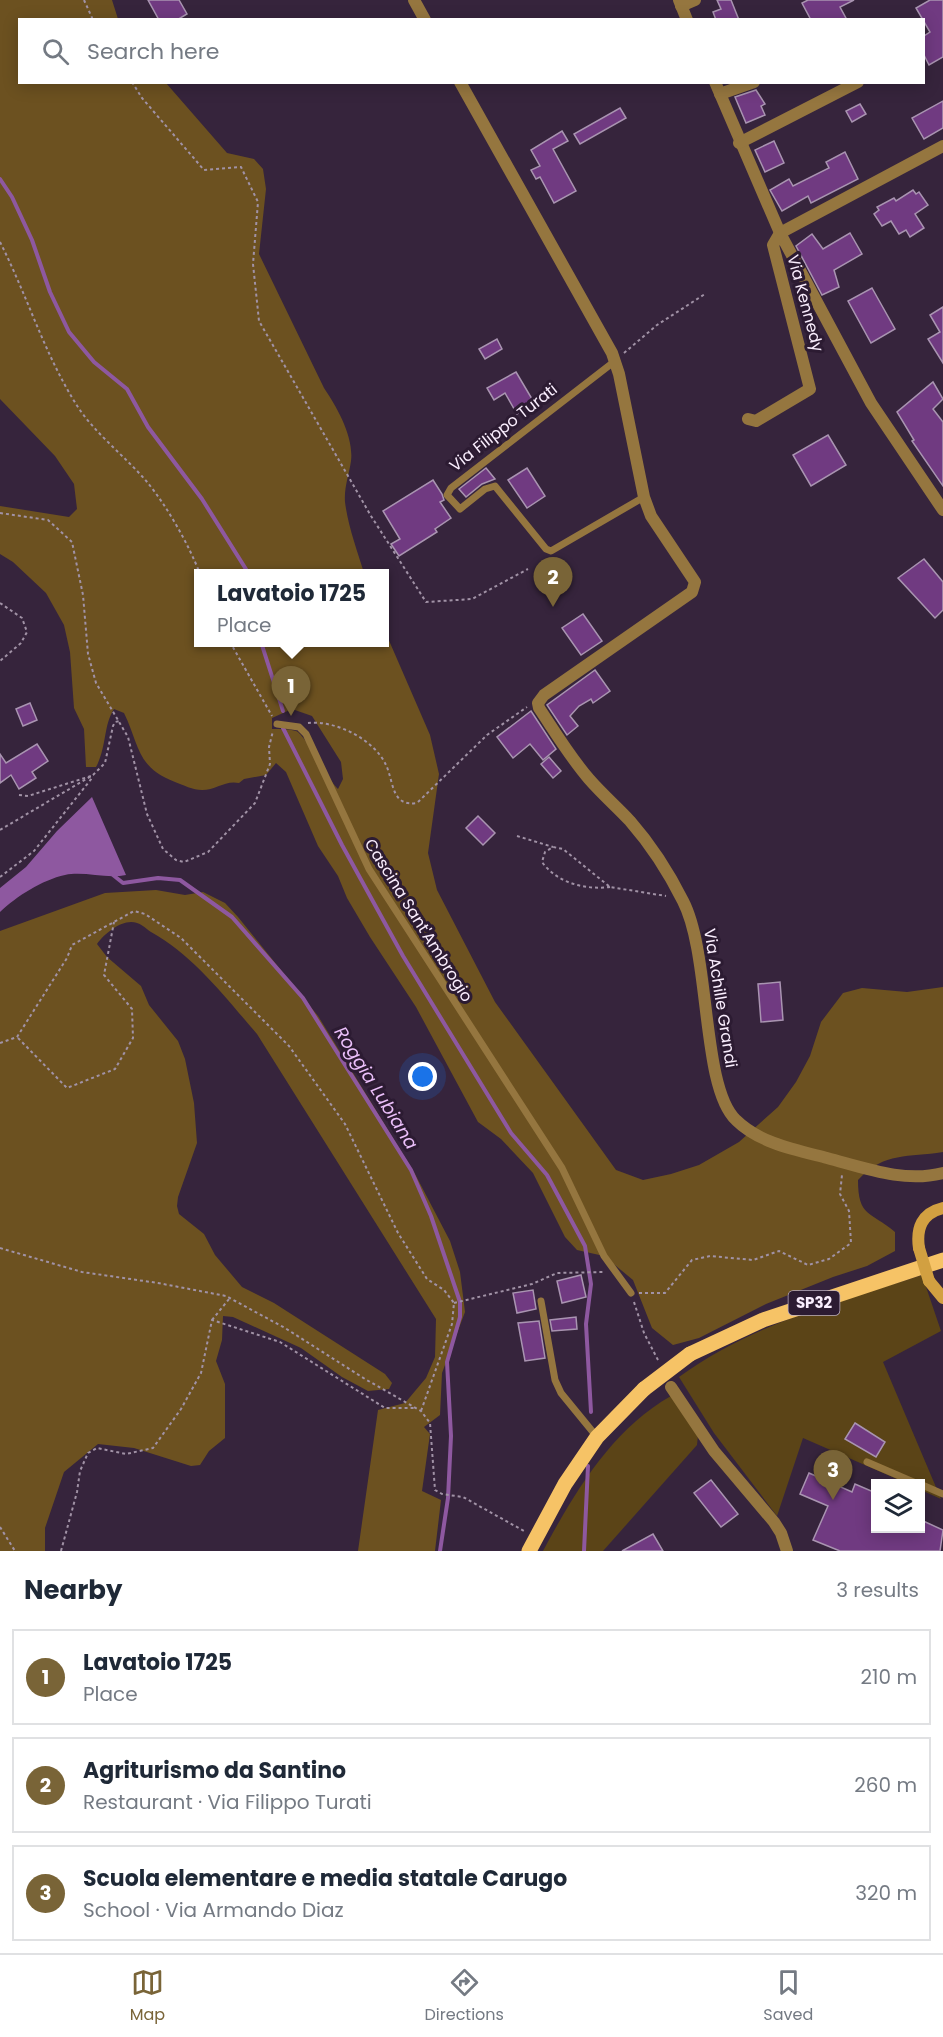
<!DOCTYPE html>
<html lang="en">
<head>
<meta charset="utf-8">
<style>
	:root { --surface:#fff; --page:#f2f2f3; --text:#1f2937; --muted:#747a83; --line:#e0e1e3; --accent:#796437 }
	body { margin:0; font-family:Poppins,sans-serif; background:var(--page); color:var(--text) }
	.controls { position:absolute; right:18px; bottom:18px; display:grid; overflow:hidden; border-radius:0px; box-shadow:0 3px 15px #0003 }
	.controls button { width:54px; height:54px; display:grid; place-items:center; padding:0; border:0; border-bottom:2px solid var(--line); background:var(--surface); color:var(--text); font:30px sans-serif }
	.you { position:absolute; left:423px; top:1077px; width:21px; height:21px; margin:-15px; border:4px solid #fff; border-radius:50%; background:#1a73e8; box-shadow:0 0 0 9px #1a73e833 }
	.badge { display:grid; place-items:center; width:39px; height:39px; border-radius:50%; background:var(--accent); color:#fff; font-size:20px; font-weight:700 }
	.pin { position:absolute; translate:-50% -50px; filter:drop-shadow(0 2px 3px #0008) }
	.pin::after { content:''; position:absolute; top:32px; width:21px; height:18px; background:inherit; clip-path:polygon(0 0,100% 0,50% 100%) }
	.popup { position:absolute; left:194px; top:569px; width:195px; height:78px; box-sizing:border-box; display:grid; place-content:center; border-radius:0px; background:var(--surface); filter:drop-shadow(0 2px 4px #0005); font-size:20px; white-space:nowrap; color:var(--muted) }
	.popup b { font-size:22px; color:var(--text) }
	.popup::after { content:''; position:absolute; left:50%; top:100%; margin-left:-12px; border:12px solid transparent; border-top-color:var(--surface) }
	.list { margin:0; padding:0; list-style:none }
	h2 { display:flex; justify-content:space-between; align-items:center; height:78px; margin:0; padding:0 24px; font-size:26px }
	h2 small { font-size:20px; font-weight:400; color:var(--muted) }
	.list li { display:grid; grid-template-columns:39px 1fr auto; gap:18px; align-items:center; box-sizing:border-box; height:96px; margin:0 12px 12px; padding:0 12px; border:2px solid var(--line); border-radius:0px }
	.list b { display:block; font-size:22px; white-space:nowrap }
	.list p { margin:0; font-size:20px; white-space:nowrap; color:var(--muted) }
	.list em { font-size:20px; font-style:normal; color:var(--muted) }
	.icon { flex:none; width:33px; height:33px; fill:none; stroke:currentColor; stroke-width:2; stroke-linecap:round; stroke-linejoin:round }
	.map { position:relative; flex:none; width:943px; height:1551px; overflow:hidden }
	.search { position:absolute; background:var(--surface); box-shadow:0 3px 15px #0003; left:18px; right:18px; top:18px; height:66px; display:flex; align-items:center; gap:15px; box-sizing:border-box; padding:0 21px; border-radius:0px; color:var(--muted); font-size:22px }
	.sheet { height:402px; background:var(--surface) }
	nav { display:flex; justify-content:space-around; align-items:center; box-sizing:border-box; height:84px; border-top:2px solid var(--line); background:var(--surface); font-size:16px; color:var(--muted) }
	nav a { display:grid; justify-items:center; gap:3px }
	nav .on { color:var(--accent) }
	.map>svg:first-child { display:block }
	.green { fill:#5b4417 }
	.forest { fill:#6c5120; fill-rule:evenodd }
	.water { fill:#8e58a0 }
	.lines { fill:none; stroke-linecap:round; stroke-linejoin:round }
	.stream { stroke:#8e58a0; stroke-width:4 }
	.building { fill:#703a81; stroke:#a994b1; stroke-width:1.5 }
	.path { stroke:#a192a6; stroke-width:2; stroke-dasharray:3 3; stroke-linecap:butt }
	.lane { stroke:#95763f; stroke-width:7 }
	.street { stroke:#95763f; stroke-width:12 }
	.secondary { stroke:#d2a041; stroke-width:12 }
	.primary { stroke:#f6c366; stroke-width:15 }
	.secondary-bridge { stroke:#d2a041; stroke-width:12 }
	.primary-bridge { stroke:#f6c366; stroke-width:15 }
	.labels { text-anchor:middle; stroke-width:6; stroke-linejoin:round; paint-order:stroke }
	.shield { fill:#2c1b32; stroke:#bcafc1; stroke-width:1.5 }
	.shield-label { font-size:15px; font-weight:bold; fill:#faeefe }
	.street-label { font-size:16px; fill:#faeefe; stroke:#2c1b32 }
	.water-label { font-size:18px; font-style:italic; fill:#ecc0fb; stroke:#2c1b32 }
</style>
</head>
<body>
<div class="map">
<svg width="943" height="1551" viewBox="0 0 943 1551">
	<rect width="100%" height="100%" fill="#36243c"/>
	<g class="green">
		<path d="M 922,1275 L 941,1331 L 883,1362 L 941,1499 L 921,1490 L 920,1484 L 906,1483 L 803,1438 L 777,1516 L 714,1433 L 679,1377 C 751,1324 838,1302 922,1275 Z"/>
		<path d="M 671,1396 L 698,1435 L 697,1445 L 603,1551 L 543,1551 C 574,1493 612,1429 671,1396 Z"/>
	</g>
	<g class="forest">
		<path d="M 0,0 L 112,0 L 118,19 L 20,20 L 20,82 L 166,83 L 227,153 L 254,159 L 263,169 L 266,189 L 259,254 L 324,388 C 337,407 354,437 351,461 C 349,475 344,487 345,502 C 348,526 357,550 364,573 L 198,574 L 198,642 L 384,642 L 384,629 L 430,735 L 439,774 L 428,853 L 437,890 L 495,1002 L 616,1170 L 643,1180 L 671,1174 L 699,1165 L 739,1142 L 778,1107 L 796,1082 L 810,1056 L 821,1022 L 843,993 L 862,988 L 907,992 L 943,987 L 943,1152 C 908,1158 885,1151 858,1180 C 858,1217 870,1211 895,1232 L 895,1251 L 867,1266 L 833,1277 L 766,1304 L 699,1338 L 673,1345 L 652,1328 L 633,1280 L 604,1256 L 577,1250 L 565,1237 L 533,1173 L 501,1139 L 478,1122 L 416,1007 L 370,937 L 347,898 L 338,876 L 318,846 L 286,772 L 276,763 L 266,775 L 244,779 L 239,783 C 225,780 216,790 202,790 C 193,790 183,785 175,782 C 136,767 140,746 124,713 L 114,709 C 103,726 107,747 96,767 L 86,767 L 84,729 L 74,708 L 70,652 L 64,625 L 46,593 L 13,562 L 0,554 L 0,506 L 69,517 L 77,509 L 74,484 L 55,456 L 0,399 ZM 292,709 L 312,716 L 341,762 L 343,779 L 338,789 C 327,779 305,734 296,731 C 289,729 280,729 272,729 L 272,718 Z"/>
		<path d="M 156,890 L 185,895 L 203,892 L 225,903 L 238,917 L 318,1016 L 415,1174 L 450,1241 L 460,1272 L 465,1312 L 442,1373 L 440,1415 L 424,1427 L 430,1434 L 422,1491 L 441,1500 L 435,1551 L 358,1551 L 378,1410 L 405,1403 L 426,1378 L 435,1357 L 436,1319 L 257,1034 C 225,997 194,956 151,932 C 145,928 140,922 131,922 C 119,922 104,934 97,944 L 107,957 L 141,986 L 149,1005 L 178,1041 L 185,1059 L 194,1103 L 197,1143 L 178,1197 L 177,1206 L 179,1214 L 204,1234 L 215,1255 L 242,1287 L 274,1303 L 385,1374 L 392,1383 L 389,1389 L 368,1391 L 342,1377 L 301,1348 L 233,1317 L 223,1316 L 222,1340 L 216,1361 L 225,1384 L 225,1438 L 209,1451 L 200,1465 L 191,1466 L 134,1448 L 98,1444 L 64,1472 L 45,1528 L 45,1551 L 0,1551 L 0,931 L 105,893 Z"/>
	</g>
	<path class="water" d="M 92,797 L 126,875 C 106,879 84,871 65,875 C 42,880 17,896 0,912 L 0,888 L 26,867 L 57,831 Z"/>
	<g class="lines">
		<g class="stream">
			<polyline points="0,179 12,197 32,240 50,292 69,332 94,362 127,389 148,427 202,499 249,574"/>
			<polyline points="261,642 283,711"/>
			<polyline points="283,728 342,845 403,956 511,1133 547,1175 585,1246 591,1284 586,1324 591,1412"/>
			<polyline points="113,875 123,883 158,878 180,880 232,917 303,998 411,1170 431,1216 460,1302 460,1317 447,1362 451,1436 448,1498 440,1551"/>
			<polyline points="584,1551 588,1466"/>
		</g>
	</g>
	<g class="building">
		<polygon points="148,0 179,0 187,14 177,20 159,20"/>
		<polygon points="717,0 731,0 739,20 716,20 713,12 721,9"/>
		<polygon points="808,0 854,0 840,7 847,20 811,20 802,3"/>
		<polygon points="930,0 943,0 943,57 929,65 924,55 924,36 930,32 916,8"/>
		<polygon points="756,90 765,104 761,106 765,115 746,123 735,97"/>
		<polygon points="943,101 943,128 924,139 912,118"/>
		<polygon points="860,104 866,114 852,122 846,111"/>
		<polygon points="620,108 626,118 580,144 574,134"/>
		<polygon points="562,131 568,141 553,149 576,191 554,203 540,177 536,179 531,170 540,166 531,150"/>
		<polygon points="774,141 784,163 765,172 755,150"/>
		<polygon points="845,152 858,179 811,203 808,196 782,211 770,190 789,179 793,186 829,168 826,162"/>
		<polygon points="913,190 916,194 919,192 928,205 915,214 924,228 910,237 906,230 899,234 891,221 882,226 874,214 879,210 877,207 894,198 896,201"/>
		<polygon points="850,233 862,254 834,270 839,287 822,295 796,246 812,234 823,249"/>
		<polygon points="872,288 895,329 871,343 848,301"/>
		<polygon points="943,307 943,363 928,339 940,332 930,315"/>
		<polygon points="497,339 502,349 485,359 479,349"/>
		<polygon points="516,372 535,404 517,414 505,393 494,400 487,388"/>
		<polygon points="933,382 943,399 933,409 943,422 943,486 912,441 914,440 897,412"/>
		<polygon points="828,435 846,465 811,486 793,455"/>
		<polygon points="486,468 495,479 482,484 466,497 459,489"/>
		<polygon points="527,468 545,496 527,508 508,480"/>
		<polygon points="433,480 442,494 444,500 440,502 451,518 435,529 437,532 399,556 391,544 400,539 383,511"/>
		<polygon points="924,559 943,582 943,610 935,618 898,578"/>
		<polygon points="583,614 602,641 581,655 562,628"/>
		<polygon points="595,670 610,691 593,703 591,699 579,706 570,716 578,726 567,735 547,705"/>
		<polygon points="30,703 37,720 23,726 16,709"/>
		<polygon points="531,711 556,749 543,760 530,744 513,758 497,737"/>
		<polygon points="37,744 48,761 32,772 36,778 19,789 11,775 0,783 0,754 6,763"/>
		<polygon points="549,757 561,771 553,778 541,764"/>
		<polygon points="478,816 495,833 483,845 466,828"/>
		<polygon points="780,982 783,1020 761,1022 758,984"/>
		<polygon points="581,1275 586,1297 562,1303 557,1281"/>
		<polygon points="533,1290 536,1309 517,1313 513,1293"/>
		<polygon points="576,1317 577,1329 552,1331 550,1320"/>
		<polygon points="539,1321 545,1358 525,1361 518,1323"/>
		<polygon points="855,1423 885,1442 876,1457 845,1439"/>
		<polygon points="809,1473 852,1492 855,1484 876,1493 876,1528 921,1528 921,1520 943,1530 940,1551 840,1551 813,1540 828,1506 800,1494"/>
		<polygon points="711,1480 738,1514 721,1527 694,1493"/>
		<polygon points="653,1534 663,1551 622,1551"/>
	</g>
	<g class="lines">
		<g class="path">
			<polyline points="84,0 93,20"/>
			<polyline points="132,82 142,98 204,170 241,167 258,202 253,264 259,321 371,516 426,602 472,599 528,569"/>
			<path d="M 0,242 C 27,295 44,353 76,404 C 93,432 126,457 147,482 C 167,506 189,545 200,574"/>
			<polyline points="624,353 657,325 705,294"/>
			<polyline points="0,513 48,520 72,542 83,595 88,654 96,683 128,737 147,814 163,849 176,860 184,862 208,852 255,803 270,764 269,747 273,731"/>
			<polyline points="0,603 22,618 27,632 21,643 0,661"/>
			<polyline points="230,642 272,716"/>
			<path d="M 308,723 C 335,720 374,739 386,765 C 394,782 391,807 417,803 L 487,735 L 527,707"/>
			<polyline points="19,795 28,796 91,776"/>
			<polyline points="0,830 93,775 105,763 113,726 115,722 120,721"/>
			<polyline points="517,836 553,847"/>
			<polyline points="0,877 34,851 92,778"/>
			<path d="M 610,887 C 585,890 557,883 542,862 L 545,852 L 553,847 L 563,849 L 610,887 L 666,896"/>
			<polyline points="18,1038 67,1088 115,1069 133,1038 132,1009 104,975 114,922"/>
			<polyline points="0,1043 17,1037 67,958 72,945 134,911 145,914 181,938 289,1046 345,1124 398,1233 427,1279 444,1290 454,1303 452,1324 421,1411"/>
			<polyline points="0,1248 82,1272 158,1283 226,1296 285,1328 365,1379 421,1411 430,1423 435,1490 442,1494 463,1497 524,1531"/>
			<polyline points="639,1293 665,1293 692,1260 710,1256 753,1260 779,1251 808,1265 829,1259 851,1243 849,1211 840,1194 842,1175"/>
			<polyline points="634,1302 644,1333 658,1360"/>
			<polyline points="454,1303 532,1284 557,1273 605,1272"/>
			<polyline points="212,1320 229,1299"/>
			<polyline points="0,1527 15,1551"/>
			<polyline points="61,1551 77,1492 80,1471 88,1453 97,1448 126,1454 153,1448 181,1409 201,1373 212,1320 280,1342 385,1408 414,1408"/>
		</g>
		<g class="lane">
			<polyline points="615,361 451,488 447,495 460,509 485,489 495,486 546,549 551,551 644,497"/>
			<polyline points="277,724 299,727 306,734 369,869 562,1168 604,1256 631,1293"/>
			<polyline points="541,1301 555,1380 561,1393 597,1437"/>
			<polyline points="867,1462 918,1484"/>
			<polyline points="920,1484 943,1494"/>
		</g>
		<g class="street">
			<polyline points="414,0 425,20"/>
			<polyline points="679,0 687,20"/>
			<polyline points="681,6 695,0"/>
			<path d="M 460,82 L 612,353 L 619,374 L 644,497 L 651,516 L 695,582 L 692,592 L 544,695 L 538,703 L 539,708 C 555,732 570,757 589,779 C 602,794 617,807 630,821 C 651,845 669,873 683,901 C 711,955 701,1087 736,1120 C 759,1143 796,1150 827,1158 C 865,1168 904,1183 943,1173"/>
			<polyline points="715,82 780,233 871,403 943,510"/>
			<polyline points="720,94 754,82"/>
			<polyline points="739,143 858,82"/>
			<polyline points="748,419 756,421 810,389 773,245 780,233 943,146"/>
			<polyline points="671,1387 714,1451 774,1522 781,1533 787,1551"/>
		</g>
		<g class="secondary">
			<path d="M 919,1248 C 916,1228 922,1213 943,1208"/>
			<polyline points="929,1281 943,1298"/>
		</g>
		<g class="primary">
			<polyline points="690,1354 763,1320 943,1260"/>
			<polyline points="529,1551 565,1484 597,1437 644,1389"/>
		</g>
		<polyline class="secondary-bridge" points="919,1248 929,1281"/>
		<polyline class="primary-bridge" points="644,1389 690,1354"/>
	</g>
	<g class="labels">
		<rect class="shield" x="788.5" y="1291" width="51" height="24" rx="4.5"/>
		<g class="shield-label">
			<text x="814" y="1308">SP32</text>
		</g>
		<g class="street-label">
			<text transform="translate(806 303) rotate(75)" y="6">Via Kennedy</text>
			<text transform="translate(503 427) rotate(-38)" y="6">Via Filippo Turati</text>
			<text transform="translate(419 920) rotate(58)" y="6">Cascina Sant'Ambrogio</text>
			<text transform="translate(721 998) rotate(81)" y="6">Via Achille Grandi</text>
		</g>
		<g class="water-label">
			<text transform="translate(376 1088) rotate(58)" y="6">Roggia Lubiana</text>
		</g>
	</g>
</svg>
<div class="controls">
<button><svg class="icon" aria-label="layers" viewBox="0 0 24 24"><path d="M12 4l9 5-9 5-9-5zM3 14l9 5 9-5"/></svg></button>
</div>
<div class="you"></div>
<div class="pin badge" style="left:291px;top:716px">1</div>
<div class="popup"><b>Lavatoio 1725</b>Place</div>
<div class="pin badge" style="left:553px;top:607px">2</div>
<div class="pin badge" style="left:833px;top:1500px">3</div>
<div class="search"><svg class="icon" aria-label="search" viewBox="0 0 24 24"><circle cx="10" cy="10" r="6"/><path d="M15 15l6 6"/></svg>Search here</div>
</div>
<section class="sheet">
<h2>Nearby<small>3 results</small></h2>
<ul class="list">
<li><span class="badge">1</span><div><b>Lavatoio 1725</b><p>Place</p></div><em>210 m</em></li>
<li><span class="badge">2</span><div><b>Agriturismo da Santino</b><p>Restaurant · Via Filippo Turati</p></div><em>260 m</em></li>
<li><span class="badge">3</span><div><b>Scuola elementare e media statale Carugo</b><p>School · Via Armando Diaz</p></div><em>320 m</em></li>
</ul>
</section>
<nav>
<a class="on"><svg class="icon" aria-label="map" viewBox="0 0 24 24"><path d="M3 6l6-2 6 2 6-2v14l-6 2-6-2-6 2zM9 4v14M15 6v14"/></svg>Map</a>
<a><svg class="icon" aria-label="directions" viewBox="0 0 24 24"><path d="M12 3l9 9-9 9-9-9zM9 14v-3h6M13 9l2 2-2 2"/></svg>Directions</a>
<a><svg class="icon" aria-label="saved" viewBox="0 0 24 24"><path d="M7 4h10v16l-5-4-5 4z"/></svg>Saved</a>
</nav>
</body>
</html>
